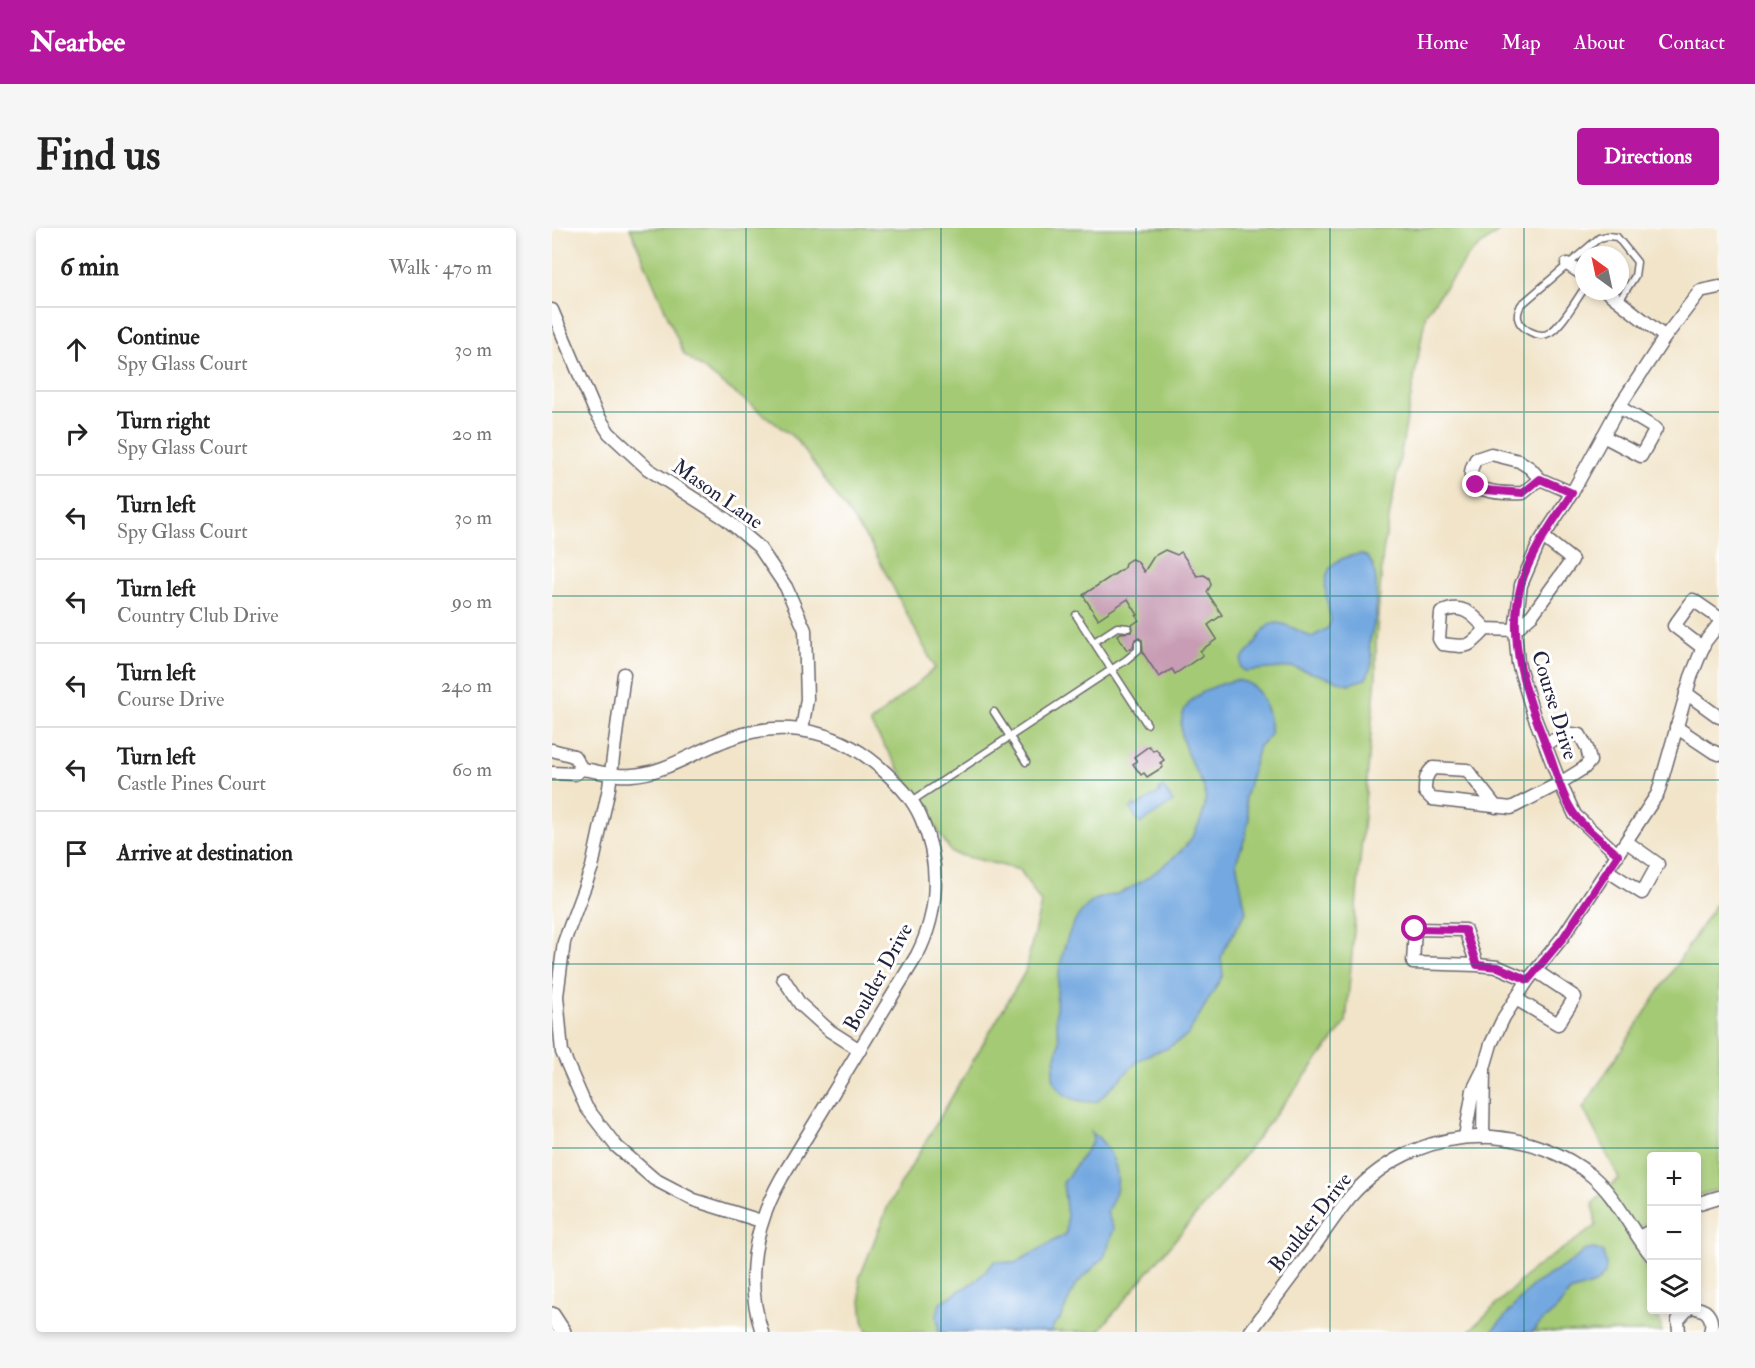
<!DOCTYPE html>
<html lang="en">
<head>
<meta charset="utf-8">
<style>
	:root { --surface:#fff; --page:#f6f6f6; --text:#222; --muted:#767676; --line:#e0e0e0; --accent:#b5179e }
	body { margin:0; font-family:"IM FELL Double Pica",serif; background:var(--page); color:var(--text) }
	.controls { position:absolute; right:18px; bottom:18px; display:grid; overflow:hidden; border-radius:6px; box-shadow:0 3px 9px #0003 }
	.controls button { width:54px; height:54px; display:grid; place-items:center; padding:0; border:0; border-bottom:2px solid var(--line); background:var(--surface); color:var(--text); font:30px sans-serif }
	.compass { position:absolute; left:1023px; top:18px; width:54px; height:54px; border-radius:50%; background:var(--surface); box-shadow:0 3px 9px #0003; rotate:327deg }
	.stop { position:absolute; width:18px; height:18px; margin:-14px; border:4px solid #b5179e; border-radius:50%; background:#fff }
	.stop.end { background:#b5179e; border-color:#fff; box-shadow:0 2px 6px #0008 }
	.list { margin:0; padding:0; list-style:none }
	h2 { display:flex; justify-content:space-between; align-items:center; height:78px; margin:0; padding:0 24px; font-size:26px }
	h2 small { font-size:20px; font-weight:400; color:var(--muted) }
	.list li { display:grid; grid-template-columns:39px 1fr auto; gap:18px; align-items:center; box-sizing:border-box; height:84px; padding:0 24px; border-top:2px solid var(--line) }
	.list b { display:block; font-size:22px; white-space:nowrap }
	.list p { margin:0; font-size:20px; white-space:nowrap; color:var(--muted) }
	.list em { font-size:20px; font-style:normal; color:var(--muted) }
	.icon { flex:none; width:33px; height:33px; fill:none; stroke:currentColor; stroke-width:2; stroke-linecap:round; stroke-linejoin:round }
	.map { position:relative; flex:none; width:1167px; height:1104px; overflow:hidden; border-radius:6px }
	header { display:flex; align-items:center; gap:36px; box-sizing:border-box; height:84px; padding:0 30px; background:var(--accent); color:#fff }
	header strong { font-size:28px }
	nav { display:flex; gap:33px; margin-inline-start:auto; font-size:21px }
	.intro { display:flex; align-items:center; justify-content:space-between; box-sizing:border-box; height:144px; padding:0 36px }
	h1 { margin:0; font-size:42px }
	.button { padding:15px 27px; border-radius:6px; background:var(--accent); color:#fff; font-size:21px; font-weight:700 }
	main { display:flex; gap:36px; padding:0 36px }
	aside { flex:1; background:var(--surface); border-radius:6px; box-shadow:0 3px 9px #0003 }
	.map>svg:first-child { display:block }
	.green { fill:#a4ca75; stroke:#637658; stroke-width:1.5 }
	.water { fill:#73a8e0; stroke:#4a658e; stroke-width:1.5 }
	.building { fill:#c79cb4 }
	.lines { fill:none; stroke-linecap:round; stroke-linejoin:round }
	.service-casing { stroke:#6a666d; stroke-width:9 }
	.minor-casing { stroke:#6a666d; stroke-width:15 }
	.tertiary-casing { stroke:#6a666d; stroke-width:18 }
	.service { stroke:#fff; stroke-width:6 }
	.minor { stroke:#fff; stroke-width:12 }
	.tertiary { stroke:#fff; stroke-width:15 }
	.route { stroke:#b5179e; stroke-width:8 }
	.grid { fill:none; stroke:#0f766e; stroke-width:1.5; stroke-opacity:0.55 }
	.labels { text-anchor:middle; stroke-width:6; stroke-linejoin:round; paint-order:stroke }
	.street-label { font-size:21px; fill:#22223b; stroke:#fff }
</style>
</head>
<body>
<header>
<strong>Nearbee</strong>
<nav><a>Home</a><a>Map</a><a>About</a><a>Contact</a></nav>
</header>
<div class="intro"><h1>Find us</h1><a class="button">Directions</a></div>
<main>
<aside>
<h2>6 min<small>Walk · 470 m</small></h2>
<ul class="list">
<li><svg class="icon" aria-label="ahead" viewBox="0 0 24 24"><path d="M12 20V5M6 11l6-6 6 6"/></svg><div><b>Continue</b><p>Spy Glass Court</p></div><em>30 m</em></li>
<li><svg class="icon" aria-label="right" viewBox="0 0 24 24"><path d="M7 20v-9h11M14 6l5 5-5 5"/></svg><div><b>Turn right</b><p>Spy Glass Court</p></div><em>20 m</em></li>
<li><svg class="icon" aria-label="left" viewBox="0 0 24 24"><path d="M17 20v-9H6M10 6l-5 5 5 5"/></svg><div><b>Turn left</b><p>Spy Glass Court</p></div><em>30 m</em></li>
<li><svg class="icon" aria-label="left" viewBox="0 0 24 24"><path d="M17 20v-9H6M10 6l-5 5 5 5"/></svg><div><b>Turn left</b><p>Country Club Drive</p></div><em>90 m</em></li>
<li><svg class="icon" aria-label="left" viewBox="0 0 24 24"><path d="M17 20v-9H6M10 6l-5 5 5 5"/></svg><div><b>Turn left</b><p>Course Drive</p></div><em>240 m</em></li>
<li><svg class="icon" aria-label="left" viewBox="0 0 24 24"><path d="M17 20v-9H6M10 6l-5 5 5 5"/></svg><div><b>Turn left</b><p>Castle Pines Court</p></div><em>60 m</em></li>
<li><svg class="icon" aria-label="arrive" viewBox="0 0 24 24"><path d="M6 21V4h12l-3 4 3 4H6"/></svg><div><b>Arrive at destination</b></div></li>
</ul>
</aside>
<div class="map">
<svg width="1167" height="1104" viewBox="0 0 1167 1104">
	<rect width="100%" height="100%" fill="#fff"/>
	<filter id="ink" filterUnits="userSpaceOnUse"><feTurbulence type="fractalNoise" baseFrequency=".0167" numOctaves="2"/><feDisplacementMap in="SourceGraphic" scale="12" xChannelSelector="R" yChannelSelector="G"/><feConvolveMatrix kernelMatrix="1 2 1 2 8 2 1 2 1" color-interpolation-filters="sRGB"/></filter>
	<filter id="wash" filterUnits="userSpaceOnUse"><feTurbulence type="fractalNoise" baseFrequency=".008" numOctaves="4" result="noise"/><feDisplacementMap in="SourceGraphic" scale="24" xChannelSelector="R" yChannelSelector="G"/><feGaussianBlur stdDeviation="1.35" result="paint"/><feColorMatrix in="noise" values="0 0 0 0 0 0 0 0 0 0 0 0 0 0 0 0 0 1.4 0 .05"/><feComposite in="paint" operator="in"/></filter>
	<g filter="url(#wash)">
		<rect width="100%" height="100%" fill="#f1e4c9"/>
		<g class="green">
			<polygon points="78,0 951,0 918,26 874,85 831,324 824,412 824,448 794,795 673,952 546,1104 315,1104 311,1092 307,1051 336,978 473,744 489,675 468,642 400,625 318,495 383,440 319,317 245,212 132,126"/>
			<path d="M 1167,671 L 1167,961 L 1145,968 L 1144,928 L 1100,928 L 1099,993 L 1076,1007 C 1095,1038 1099,1045 1100,1082 L 1105,1082 L 1110,1104 L 916,1104 L 981,1041 L 1044,998 L 1041,975 L 1067,950 L 1031,880 Z"/>
		</g>
		<g class="water">
			<path d="M 809,326 L 816,329 L 821,337 L 824,351 L 824,388 L 817,416 L 820,428 L 820,436 L 814,451 L 796,456 L 741,439 L 693,443 L 689,440 C 687,431 693,427 699,421 C 705,414 709,403 716,398 C 727,389 749,405 760,409 L 776,400 L 779,392 C 771,358 765,331 809,326 Z"/>
			<path d="M 684,452 C 689,453 695,454 699,457 C 712,465 720,494 718,508 L 707,518 L 693,570 L 697,591 L 693,610 L 684,634 L 694,684 L 672,721 L 669,729 L 671,747 L 635,808 L 614,821 L 600,825 L 586,833 L 546,873 C 527,876 502,868 501,846 C 501,836 506,825 507,815 C 507,806 504,797 504,788 C 504,754 510,694 540,674 C 548,668 561,668 570,664 C 590,655 634,625 643,604 C 649,593 655,578 653,565 C 652,555 642,541 638,532 C 615,483 638,463 684,452 Z"/>
			<polygon points="611,559 621,574 588,596 578,581 583,577 584,579 608,564 607,562"/>
			<path d="M 539,904 C 555,914 568,938 565,958 C 564,967 558,977 555,985 L 562,1001 L 552,1029 L 523,1058 L 508,1091 L 501,1098 L 500,1104 L 387,1104 L 385,1087 L 388,1075 L 425,1052 L 443,1033 L 463,1035 L 514,1006 L 515,989 L 511,955 L 541,913 Z"/>
			<polygon points="1042,1021 1051,1024 1054,1036 1053,1046 1043,1056 1018,1064 1005,1081 985,1098 981,1104 939,1104 981,1057 1022,1032 1032,1023"/>
		</g>
		<g id="blocks">
			<g class="building">
				<polygon points="613,322 625,327 629,324 645,348 652,347 657,350 659,357 655,364 670,387 656,397 665,411 648,423 651,427 623,446 620,441 607,449 591,425 590,412 587,410 583,411 581,419 575,422 565,407 569,405 579,404 581,401 580,397 587,392 584,388 586,387 576,371 546,391 531,367 572,340 573,335 579,331 585,333 592,344 602,328"/>
				<polygon points="597,518 601,523 604,521 612,532 608,535 611,539 595,549 592,545 589,547 581,536 585,533 582,529"/>
			</g>
		</g>
	</g>
	<g filter="url(#ink)">
		<use href="#blocks" fill-opacity="0" stroke="#6a666d" stroke-width="1.5"/>
		<g class="lines">
			<g class="service-casing">
				<g id="service">
					<path d="M 1032,61 C 1024,72 1009,99 997,105 C 987,111 968,101 966,90 C 965,85 967,81 969,77 L 1047,10 L 1056,8 L 1065,9 L 1085,34 L 1083,48 L 1067,73"/>
					<polyline points="524,387 595,496"/>
					<polyline points="542,414 565,399 576,400"/>
					<polyline points="442,484 474,534"/>
					<polyline points="360,573 574,432 586,422 586,415"/>
				</g>
			</g>
			<g class="minor-casing">
				<g id="minor">
					<polyline points="1015,36 1032,47"/>
					<polyline points="1054,63 1113,109"/>
					<polyline points="0,82 43,183 57,205 96,241 174,291 207,319 234,359 253,402 255,471 250,502"/>
					<polyline points="1051,208 1089,228 1104,201 1067,179"/>
					<path d="M 988,251 L 978,240 L 967,233 L 939,226 L 924,231 C 904,265 948,266 971,265 L 988,251 L 1020,265"/>
					<path d="M 934,401 C 916,421 916,419 890,416 L 887,411 L 889,385 C 909,374 921,386 934,401 L 963,402 L 980,387 L 1020,332 L 991,309"/>
					<polyline points="1151,420 1122,398 1141,372 1167,390"/>
					<polyline points="72,446 57,560 40,639 12,714 5,768 10,824 34,879 64,918 102,951 142,972 209,993"/>
					<polyline points="1134,465 1167,489"/>
					<polyline points="1124,499 1160,523 1167,526"/>
					<polyline points="0,522 22,528 30,541"/>
					<path d="M 0,545 L 23,546 L 30,541 C 46,543 64,549 80,547 C 115,545 148,520 182,509 C 237,490 292,505 333,544 C 348,558 361,571 369,590 C 389,635 387,684 365,727 L 230,949 C 203,997 192,1050 210,1104"/>
					<path d="M 944,579 L 915,542 L 881,540 C 873,547 873,554 873,564 L 880,571 L 959,580 L 1008,555 L 1032,540 L 1038,533 L 1035,520 L 1028,507 L 1020,506 L 993,515"/>
					<polyline points="1066,627 1023,587 1008,555 981,485 966,435 963,402 969,357 987,315 1020,265 1067,179 1113,109 1148,63 1167,59"/>
					<polyline points="1056,643 1090,665 1106,636 1075,614"/>
					<polyline points="925,737 861,735 863,701 913,702 925,737 946,739 976,752"/>
					<polyline points="231,750 248,776 278,803 308,822"/>
					<polyline points="964,771 1006,796 1023,769 984,743"/>
					<polyline points="932,840 939,816 952,789 976,752 1010,710 1106,565 1139,449 1153,414 1167,396"/>
					<polyline points="913,909 921,862 932,840 931,909"/>
					<polyline points="1144,976 1167,969"/>
					<polyline points="1087,1009 1100,1002"/>
					<path d="M 1144,1080 C 1157,1082 1162,1092 1158,1104"/>
					<path d="M 698,1104 C 719,1076 740,1048 761,1020 C 773,1003 785,985 798,969 C 834,928 886,906 940,909 C 976,912 1012,925 1040,948 C 1066,970 1078,1002 1100,1028"/>
					<polyline points="1127,1104 1126,1092 1135,1082"/>
				</g>
			</g>
			<g class="tertiary-casing">
				<polyline id="tertiary" points="0,1087 11,1104"/>
			</g>
			<use href="#service" class="service"/>
			<use href="#minor" class="minor"/>
			<use href="#tertiary" class="tertiary"/>
		</g>
	</g>
	<g class="lines" filter="url(#ink)">
		<path class="route" d="M 863,701 L 913,702 L 925,737 L 946,739 L 976,752 L 1011,710 L 1066,627 C 1054,616 1032,600 1023,587 C 1011,570 1005,547 998,528 C 977,473 953,416 969,357 C 979,323 1001,294 1020,265 L 988,251 L 971,265 L 933,262 L 924,257"/>
	</g>
	<path class="grid" d="M 194,0 L 194,1104M 389,0 L 389,1104M 584,0 L 584,1104M 778,0 L 778,1104M 972,0 L 972,1104M 0,184 L 1167,184M 0,368 L 1167,368M 0,552 L 1167,552M 0,736 L 1167,736M 0,920 L 1167,920"/>
	<g class="labels">
		<g class="street-label">
			<text transform="translate(166 266) rotate(35)" y="7">Mason Lane</text>
			<text transform="translate(1003 477) rotate(73)" y="7">Course Drive</text>
			<text transform="translate(326 749) rotate(-61)" y="7">Boulder Drive</text>
			<text transform="translate(758 994) rotate(-52)" y="7">Boulder Drive</text>
		</g>
	</g>
</svg>
<div class="controls">
<button>+</button>
<button>−</button>
<button><svg class="icon" aria-label="layers" viewBox="0 0 24 24"><path d="M12 4l9 5-9 5-9-5zM3 14l9 5 9-5"/></svg></button>
</div>
<svg class="compass" viewBox="-18 -18 36 36"><path d="M0-13l5 13h-10z" fill="#e53935"/><path d="M0 13l5-13h-10z" fill="#767676"/></svg>
<div class="stop" style="left:863px;top:701px"></div>
<div class="stop end" style="left:924px;top:257px"></div>
</div>
</main>
</body>
</html>
